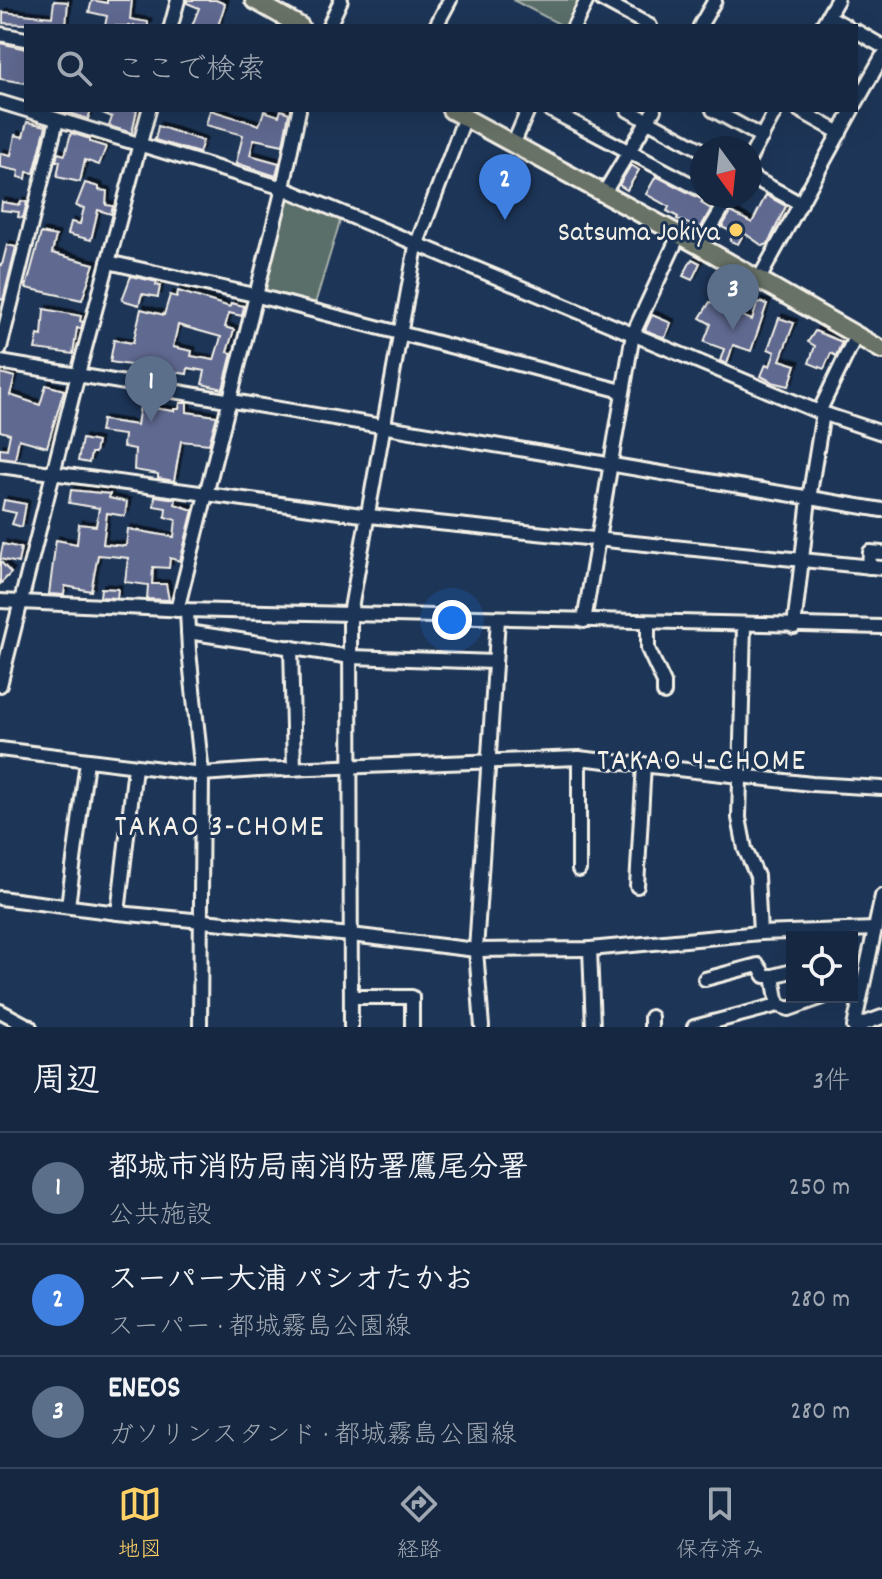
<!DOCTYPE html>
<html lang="ja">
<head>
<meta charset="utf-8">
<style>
	:root { --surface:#162841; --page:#1f3048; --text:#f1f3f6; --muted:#9ea6b1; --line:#35445a; --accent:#ffd166 }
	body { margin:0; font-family:Dekko,"Klee One",sans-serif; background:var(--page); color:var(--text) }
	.controls { position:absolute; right:24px; bottom:24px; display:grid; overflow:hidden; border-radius:0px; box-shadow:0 8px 32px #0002 }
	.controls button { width:72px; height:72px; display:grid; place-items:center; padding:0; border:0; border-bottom:2px solid var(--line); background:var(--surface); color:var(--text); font:40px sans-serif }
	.compass { position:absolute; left:690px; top:136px; width:72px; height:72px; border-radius:50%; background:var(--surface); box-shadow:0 8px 32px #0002; rotate:165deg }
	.you { position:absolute; left:452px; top:620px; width:28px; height:28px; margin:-20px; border:6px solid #fff; border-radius:50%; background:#1a73e8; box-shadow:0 0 0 12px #1a73e833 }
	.badge { display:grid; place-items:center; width:52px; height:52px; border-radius:50%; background:var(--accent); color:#fff; font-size:26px; font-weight:700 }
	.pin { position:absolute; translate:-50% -66px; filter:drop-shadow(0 2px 4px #0008) }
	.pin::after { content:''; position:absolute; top:42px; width:28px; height:24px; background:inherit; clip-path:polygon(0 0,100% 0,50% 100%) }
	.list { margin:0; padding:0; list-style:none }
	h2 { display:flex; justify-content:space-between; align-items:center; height:104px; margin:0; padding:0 32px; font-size:34px }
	h2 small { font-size:26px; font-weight:400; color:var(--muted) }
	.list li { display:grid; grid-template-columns:52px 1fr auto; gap:24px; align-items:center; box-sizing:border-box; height:112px; padding:0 32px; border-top:2px solid var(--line) }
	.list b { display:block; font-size:30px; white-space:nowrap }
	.list p { margin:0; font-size:26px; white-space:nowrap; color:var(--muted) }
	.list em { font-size:26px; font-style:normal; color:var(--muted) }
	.icon { flex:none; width:44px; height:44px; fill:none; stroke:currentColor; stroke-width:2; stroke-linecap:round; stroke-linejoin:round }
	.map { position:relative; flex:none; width:882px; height:1027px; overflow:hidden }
	.search { position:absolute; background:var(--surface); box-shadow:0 8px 32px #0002; left:24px; right:24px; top:24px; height:88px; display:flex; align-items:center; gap:20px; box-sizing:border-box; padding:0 28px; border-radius:0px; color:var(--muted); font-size:30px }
	.sheet { height:440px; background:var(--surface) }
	nav { display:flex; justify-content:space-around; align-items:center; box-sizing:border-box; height:112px; border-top:2px solid var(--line); background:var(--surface); font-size:22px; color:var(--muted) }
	nav a { display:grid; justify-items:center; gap:4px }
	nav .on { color:var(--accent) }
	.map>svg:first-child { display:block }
	.green { fill:#5a6e6a; stroke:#a7b0a9; stroke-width:2 }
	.building { fill:#606990; stroke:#f4f1e8; stroke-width:2; fill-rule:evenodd; filter:url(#shadow) }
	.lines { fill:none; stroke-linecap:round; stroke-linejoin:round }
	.minor-casing { stroke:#f4f1e8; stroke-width:18 }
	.major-casing { stroke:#f4f1e8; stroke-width:22 }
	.minor { stroke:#1d3557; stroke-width:12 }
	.major { stroke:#697266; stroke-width:16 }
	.poi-dot { fill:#ffd166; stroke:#1d3557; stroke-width:3 }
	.labels { text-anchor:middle; stroke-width:6; stroke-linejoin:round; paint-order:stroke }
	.poi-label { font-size:28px; fill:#f4f1e8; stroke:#1d3557; text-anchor:end }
	.neighbourhood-label { font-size:30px; letter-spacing:2px; fill:#f4f1e8; stroke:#1d3557 }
</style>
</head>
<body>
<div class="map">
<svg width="882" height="1027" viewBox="0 0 882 1027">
	<defs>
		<filter id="shadow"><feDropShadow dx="3.5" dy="-3.5" stdDeviation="0" flood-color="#0009"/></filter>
	</defs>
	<rect width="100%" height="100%" fill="#1d3557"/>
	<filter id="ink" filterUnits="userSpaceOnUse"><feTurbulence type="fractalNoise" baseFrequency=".0125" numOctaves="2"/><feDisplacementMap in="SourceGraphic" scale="16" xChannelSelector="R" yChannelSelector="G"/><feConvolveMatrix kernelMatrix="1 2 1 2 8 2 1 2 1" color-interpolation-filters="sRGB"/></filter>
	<g filter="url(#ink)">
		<g class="green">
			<polygon points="513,0 587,0 574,26 563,26"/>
			<polygon points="285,193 341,218 314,307 260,290"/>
		</g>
		<g class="building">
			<polygon points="92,0 107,3 107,0 132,0 130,19 148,22 148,26 105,26 107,16 89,12"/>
			<polygon points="187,0 216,0 225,4 218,26 192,26 199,8 187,3"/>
			<polygon points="54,1 68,2 66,26 3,23 3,12 52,17"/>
			<polygon points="0,43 26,49 26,83 0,79"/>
			<polygon points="61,110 91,110 88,119"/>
			<polygon points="96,110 137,110 132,133 109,126 112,117"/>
			<polygon points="210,110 259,125 264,111 279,116 281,110 289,113 283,145 254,139 250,155 279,163 276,176 236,163 243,135 206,125"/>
			<polygon points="27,122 46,126 34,173 27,172 26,179 18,177 19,171 0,167 0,157 1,153 11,155 15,135 23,137"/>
			<polygon points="158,126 203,141 199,153 155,140"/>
			<polygon points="71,133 90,139 90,142 106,147 99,165 85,160 80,182 57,177 60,161 56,161 58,153 65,155"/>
			<polygon points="631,165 639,170 627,190 619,185"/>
			<polygon points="656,176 703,200 701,203 711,209 700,229 677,219 678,217 667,211 669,207 646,194"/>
			<polygon points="85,183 99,187 99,190 107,191 106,205 113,206 111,214 98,210 91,240 68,234 71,222 80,224 84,208 76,206"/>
			<polygon points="766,195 786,206 768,244 763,246 744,233 738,244 730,241 734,233 722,227 731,212 752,223"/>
			<polygon points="21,201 27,202 23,218 18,217 19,212 1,210 2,202 20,205"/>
			<polygon points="41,233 56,236 52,253 94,264 82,300 26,288"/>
			<polygon points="7,245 16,247 3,300 0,299 0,264 2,265"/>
			<polygon points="692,259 700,263 692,280 683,276"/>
			<polygon points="131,276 157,282 156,285 160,286 158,297 142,294 139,305 122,300"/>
			<polygon points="730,286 741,289 734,313 752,320 758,302 767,304 751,351 733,345 727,364 720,361 724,349 704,342 711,324 700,318 710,302 725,307"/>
			<path d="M 178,291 L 230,307 L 231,303 L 244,306 L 242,316 L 229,313 L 225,327 L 234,330 L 227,352 L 232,353 L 223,389 L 202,384 L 205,371 L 188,368 L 187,374 L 110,362 L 114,340 L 133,343 L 141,309 L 164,315 L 170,295 L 177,297 ZM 178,325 L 221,337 L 214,360 L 191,356 L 192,351 L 173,347 Z"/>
			<polygon points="44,309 81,316 80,321 83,322 81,329 77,328 73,354 35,349 38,335 42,336"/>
			<polygon points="652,315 671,323 665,338 645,330"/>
			<polygon points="779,318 794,323 780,360 796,365 789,386 772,382 761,376 766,364 770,366 775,352 768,349"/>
			<polygon points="815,331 842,342 836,356 831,353 824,369 809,363 815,346 808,342"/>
			<polygon points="0,373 15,377 10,395 40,405 46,385 64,390 47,447 19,439 15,459 0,457 0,448 7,449 10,434 0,431"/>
			<polygon points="180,403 187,403 187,412 217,416 209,444 181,441 174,481 158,478 158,474 134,470 135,449 123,447 124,435 100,432 102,420 137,425 140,406 174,411 174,409 179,409"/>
			<polygon points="82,439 97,442 95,453 91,453 89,463 78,461"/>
			<polygon points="71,490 110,494 109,498 127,502 125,516 107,513 103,544 126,546 128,529 174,537 176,520 165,517 166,508 154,506 155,496 176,499 175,504 193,510 180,561 170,558 169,568 153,567 152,584 166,584 169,600 147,599 148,585 125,582 128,558 110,556 98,555 91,591 65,586 64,595 49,594 56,540 77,544 79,524 96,526 99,508 69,503"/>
			<polygon points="4,500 26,504 22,527 12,524 16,513 2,510"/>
			<polygon points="3,544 21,548 18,563 0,559"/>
			<polygon points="0,561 11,573 0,584"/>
			<polygon points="101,588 118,589 117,598 100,597"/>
		</g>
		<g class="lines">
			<g class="minor-casing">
				<g id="minor">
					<polyline points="602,0 650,26"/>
					<polyline points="828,16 846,26"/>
					<polyline points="171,26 178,0"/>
					<polyline points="329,26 341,0"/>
					<polyline points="436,26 450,0"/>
					<polyline points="574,26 587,0"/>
					<polyline points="700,26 715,0"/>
					<polyline points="822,26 837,0"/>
					<polyline points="856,31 882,46"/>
					<polyline points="0,34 26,39"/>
					<polyline points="0,102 283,188 819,412 882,433"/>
					<polyline points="856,103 882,57"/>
					<polyline points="550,110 702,190"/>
					<polyline points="628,110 702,150"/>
					<polyline points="713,110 762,137"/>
					<polyline points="799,110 840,133"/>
					<polyline points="513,145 528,110"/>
					<polyline points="750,158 776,110"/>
					<polyline points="750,176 801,204"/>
					<polyline points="604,193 654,110"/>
					<polyline points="700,246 730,196"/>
					<polyline points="108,262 254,295 622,391"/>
					<polyline points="759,279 852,110"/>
					<polyline points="0,348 57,120"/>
					<polyline points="0,362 882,510"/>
					<polyline points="819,412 856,335"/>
					<polyline points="0,466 369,516 882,568"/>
					<polyline points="869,567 870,552 882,553"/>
					<polyline points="0,601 187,610 882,627"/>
					<polyline points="177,610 283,188 299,110"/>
					<polyline points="187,610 189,651 202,774 200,1027"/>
					<polyline points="584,621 633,334 679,235"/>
					<polyline points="648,623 648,649 664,683 664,693"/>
					<polyline points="744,625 739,818 745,849 757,876 760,933"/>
					<polyline points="794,627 809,499 823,413"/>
					<polyline points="188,632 351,657 495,662"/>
					<polyline points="291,647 294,769"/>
					<polyline points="0,685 78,374 149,110"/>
					<polyline points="0,749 202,774 258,770 579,758 812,784 882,788"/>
					<polyline points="579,870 579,758"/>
					<polyline points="637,886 644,764"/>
					<polyline points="0,898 118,913 351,935 476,950 590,949 760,933 875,929"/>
					<polyline points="68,906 87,761"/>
					<polyline points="118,913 135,767"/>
					<polyline points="590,949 593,1027"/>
					<polyline points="705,979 758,965 765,976 773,976"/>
					<polyline points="351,997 412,997 412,1027"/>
					<polyline points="778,1005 773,976 792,971"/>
					<polyline points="0,1011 30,1027"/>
					<polyline points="651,1017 651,1027"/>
					<polyline points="351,1027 350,614 416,246 465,117"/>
					<polyline points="482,1027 476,950 498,619"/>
					<polyline points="694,1027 778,1005 789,1009 823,997"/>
					<polyline points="854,1027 882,896"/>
					<polyline points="855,1027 882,1017"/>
				</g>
			</g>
			<g class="major-casing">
				<g id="major">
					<polyline points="254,0 300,26"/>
					<polyline points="451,110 700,246 882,350"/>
				</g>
			</g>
			<use href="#minor" class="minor"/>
			<use href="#major" class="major"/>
		</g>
	</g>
	<circle class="poi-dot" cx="736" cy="230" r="8"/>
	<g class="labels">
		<g class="poi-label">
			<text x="720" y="240">Satsuma Jokiya</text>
		</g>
		<g class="neighbourhood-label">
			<text x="702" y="769">TAKAO 4-CHOME</text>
			<text x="220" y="835">TAKAO 3-CHOME</text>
		</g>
	</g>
</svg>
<div class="controls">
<button><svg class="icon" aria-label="locate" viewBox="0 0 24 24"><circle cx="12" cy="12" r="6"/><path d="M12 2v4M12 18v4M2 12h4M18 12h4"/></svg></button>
</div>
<svg class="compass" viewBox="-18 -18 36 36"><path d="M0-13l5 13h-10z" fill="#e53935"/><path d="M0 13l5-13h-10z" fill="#9ea6b1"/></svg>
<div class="you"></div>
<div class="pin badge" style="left:151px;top:422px;background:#5c6f8a">1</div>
<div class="pin badge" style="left:505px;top:220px;background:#3f7fe0">2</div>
<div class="pin badge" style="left:733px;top:330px;background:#5c6f8a">3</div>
<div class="search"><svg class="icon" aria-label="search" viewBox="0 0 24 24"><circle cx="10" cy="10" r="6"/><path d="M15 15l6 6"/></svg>ここで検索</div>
</div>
<section class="sheet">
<h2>周辺<small>3件</small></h2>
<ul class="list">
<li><span class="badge" style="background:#5c6f8a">1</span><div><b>都城市消防局南消防署鷹尾分署</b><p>公共施設</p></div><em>250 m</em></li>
<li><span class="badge" style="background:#3f7fe0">2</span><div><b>スーパー大浦 パシオたかお</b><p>スーパー · 都城霧島公園線</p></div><em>280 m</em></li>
<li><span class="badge" style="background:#5c6f8a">3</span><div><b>ENEOS</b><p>ガソリンスタンド · 都城霧島公園線</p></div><em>280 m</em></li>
</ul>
</section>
<nav>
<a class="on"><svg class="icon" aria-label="map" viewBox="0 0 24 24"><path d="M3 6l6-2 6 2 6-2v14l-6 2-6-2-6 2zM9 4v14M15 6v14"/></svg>地図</a>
<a><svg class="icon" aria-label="directions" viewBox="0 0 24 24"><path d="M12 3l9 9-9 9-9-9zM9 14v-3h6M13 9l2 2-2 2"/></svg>経路</a>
<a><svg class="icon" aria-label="saved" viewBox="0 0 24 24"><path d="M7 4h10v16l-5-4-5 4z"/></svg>保存済み</a>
</nav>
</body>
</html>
